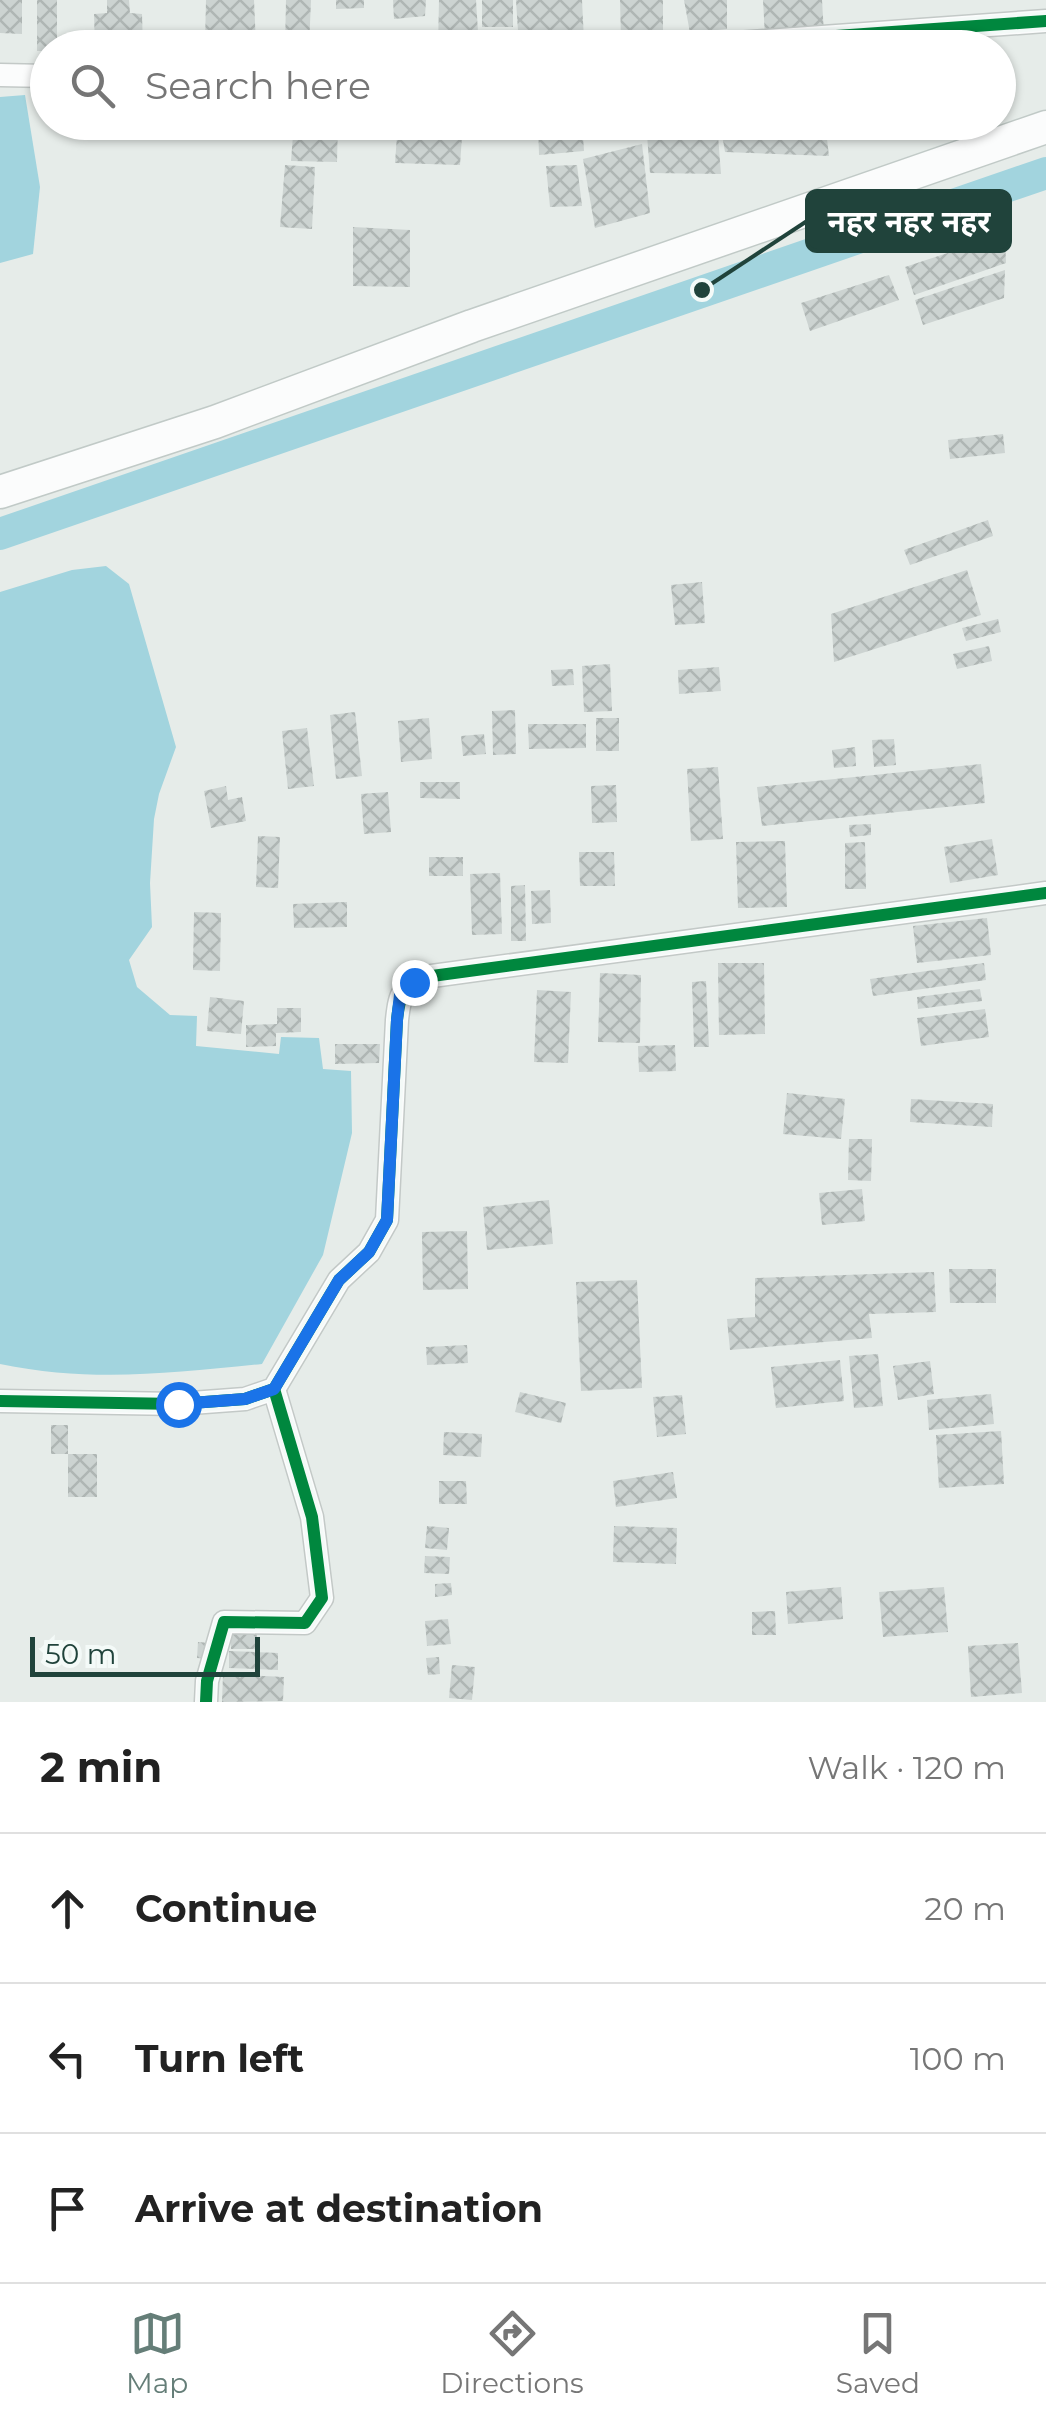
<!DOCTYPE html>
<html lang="en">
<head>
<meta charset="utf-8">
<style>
	:root { --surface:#fff; --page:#f2f2f2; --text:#222; --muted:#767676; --line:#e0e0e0; --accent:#657e78 }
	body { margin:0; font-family:Montserrat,"Noto Sans Devanagari",sans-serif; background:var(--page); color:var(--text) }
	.scale { position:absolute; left:30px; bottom:25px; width:230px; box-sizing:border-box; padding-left:10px; border:5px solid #20433b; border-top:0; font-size:28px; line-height:35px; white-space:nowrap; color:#20433b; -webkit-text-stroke:8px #f4faf8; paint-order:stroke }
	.stop { position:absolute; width:30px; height:30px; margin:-22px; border:8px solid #1a73e8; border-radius:50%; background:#fff }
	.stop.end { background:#1a73e8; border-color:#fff; box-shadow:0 2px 10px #0008 }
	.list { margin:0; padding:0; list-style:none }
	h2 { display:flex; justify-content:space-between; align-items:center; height:130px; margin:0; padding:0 40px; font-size:42px }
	h2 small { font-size:32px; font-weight:400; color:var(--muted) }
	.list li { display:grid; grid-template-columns:65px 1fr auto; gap:30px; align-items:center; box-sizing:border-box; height:150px; padding:0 40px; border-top:2px solid var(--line) }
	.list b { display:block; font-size:38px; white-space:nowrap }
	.list em { font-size:32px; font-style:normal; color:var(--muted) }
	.icon { flex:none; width:55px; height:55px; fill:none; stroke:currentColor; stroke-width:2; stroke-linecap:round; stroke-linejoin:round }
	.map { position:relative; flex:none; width:1046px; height:1702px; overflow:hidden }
	.search { position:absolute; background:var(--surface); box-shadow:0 2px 8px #0004; left:30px; right:30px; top:30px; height:110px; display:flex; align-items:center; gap:25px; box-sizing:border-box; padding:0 35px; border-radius:55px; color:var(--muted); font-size:38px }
	.sheet { height:580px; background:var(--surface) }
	nav { display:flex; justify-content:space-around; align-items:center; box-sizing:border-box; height:140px; border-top:2px solid var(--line); background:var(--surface); font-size:28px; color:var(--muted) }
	nav a { display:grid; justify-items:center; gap:5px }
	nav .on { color:var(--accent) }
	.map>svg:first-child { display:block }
	.water { fill:#a2d4de }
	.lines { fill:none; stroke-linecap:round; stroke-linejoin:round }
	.canal { stroke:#a2d4de; stroke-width:32 }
	.building { fill:url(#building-cross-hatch) }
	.minor-casing { stroke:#c3c9c7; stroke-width:25 }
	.secondary-casing { stroke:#c1cac7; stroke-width:35 }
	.minor { stroke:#fbfcfc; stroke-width:22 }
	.secondary { stroke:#fbfcfc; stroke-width:32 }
	.cycleway-casing { stroke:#f4faf8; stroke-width:19 }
	.cycleway { stroke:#00873e; stroke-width:12 }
	.route { stroke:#1a73e8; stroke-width:12 }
	.leader { fill:none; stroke:#20433b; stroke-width:4 }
	.callout-dot { fill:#20433b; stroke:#f4faf8; stroke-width:4 }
	.callout { fill:#20433b; stroke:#20433b; stroke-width:4 }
	.callout-label { font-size:30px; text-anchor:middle; font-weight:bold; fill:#fff }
</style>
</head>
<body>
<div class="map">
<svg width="1046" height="1702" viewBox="0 0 1046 1702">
	<defs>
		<pattern id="building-cross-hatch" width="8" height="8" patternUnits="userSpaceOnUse" patternTransform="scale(2.5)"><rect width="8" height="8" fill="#ccd3d1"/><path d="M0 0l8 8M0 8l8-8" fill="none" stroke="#afb6b4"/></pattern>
	</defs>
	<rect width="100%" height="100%" fill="#e6ece9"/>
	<g class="water">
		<polygon points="25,95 40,187 33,254 0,263 0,97"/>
		<path d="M 106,566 L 129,584 L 176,747 L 159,794 L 154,819 L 150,883 L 152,927 L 129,960 L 137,987 L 170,1015 L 197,1016 L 196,1046 L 279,1054 L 281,1037 L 319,1038 L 323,1069 L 351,1071 L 352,1133 L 323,1255 L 262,1364 C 169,1373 93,1383 0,1364 L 0,592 L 72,570 Z"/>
	</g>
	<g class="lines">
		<polyline class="canal" points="0,534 1046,173"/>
	</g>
	<g class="building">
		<polygon points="0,0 22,0 22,34 0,33"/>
		<polygon points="37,0 57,0 57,48 48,48 48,51 37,51"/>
		<polygon points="107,0 129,0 130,13 142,14 143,48 95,48 94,14 107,13"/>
		<polygon points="206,0 254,0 256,45 205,43"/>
		<polygon points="286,0 311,0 309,48 285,48"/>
		<polygon points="336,0 364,0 364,8 336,9"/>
		<polygon points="393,0 426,0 425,16 394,19"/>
		<polygon points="439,0 476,0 479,48 438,48"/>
		<rect x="482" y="0" width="31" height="27"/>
		<polygon points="516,0 582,0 584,41 519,47"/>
		<polygon points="620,0 663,0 663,40 621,42"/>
		<polygon points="684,0 727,0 727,29 690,33"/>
		<polygon points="763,0 822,0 824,34 765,37"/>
		<polygon points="975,41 976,48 917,48 917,44"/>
		<polygon points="294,122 338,122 337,162 291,161"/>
		<polygon points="398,122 463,122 460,165 395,163"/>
		<polygon points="538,122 582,122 584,151 539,155"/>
		<polygon points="646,122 717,122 721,174 650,173"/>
		<polygon points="720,122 825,122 829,156 725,152"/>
		<polygon points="642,144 650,213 595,228 583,159"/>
		<polygon points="285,165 315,167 312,229 280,227"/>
		<polygon points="577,165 582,206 550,207 546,166"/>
		<polygon points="353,227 410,230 410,287 353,286"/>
		<polygon points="1005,234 1006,263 914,295 905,267"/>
		<polygon points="1005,270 1004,298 923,325 915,300"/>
		<polygon points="889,275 899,300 810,331 801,303"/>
		<polygon points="1003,434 1005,453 950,459 948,440"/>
		<polygon points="988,520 993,536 910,565 904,550"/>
		<polygon points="967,570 981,615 834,662 831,614"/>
		<polygon points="702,582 705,623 675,625 671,585"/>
		<polygon points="998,619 1001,632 966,641 962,628"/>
		<polygon points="989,646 992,661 957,669 953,654"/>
		<polygon points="610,664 612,711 584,712 582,666"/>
		<polygon points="719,667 721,691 679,694 678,670"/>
		<polygon points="573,669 574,685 552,686 551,670"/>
		<polygon points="515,710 516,754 493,755 492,711"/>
		<polygon points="355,712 362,776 336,779 330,715"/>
		<polygon points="429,718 432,759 401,762 398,721"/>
		<rect x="596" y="718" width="23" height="33"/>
		<polygon points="528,724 586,724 586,748 529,749"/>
		<polygon points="307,728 314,786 288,789 282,731"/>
		<polygon points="484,734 486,754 463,756 461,736"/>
		<polygon points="894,739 896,765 874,767 872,740"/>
		<polygon points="855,747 856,766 834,768 832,750"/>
		<polygon points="981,764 985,803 762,826 757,787"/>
		<polygon points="718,767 723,839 691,841 687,769"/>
		<polygon points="420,782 460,782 460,799 420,798"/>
		<polygon points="616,785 617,822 592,823 591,786"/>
		<polygon points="226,786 228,800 242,797 246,821 211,828 204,791"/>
		<polygon points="388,792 391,832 364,834 361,794"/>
		<polygon points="871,824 871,835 850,837 849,825"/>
		<polygon points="258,836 280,837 278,888 256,887"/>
		<polygon points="992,839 998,875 950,883 944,847"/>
		<polygon points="785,841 787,907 738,908 736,842"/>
		<polygon points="865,842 866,889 845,889 845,843"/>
		<polygon points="579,852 614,852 615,886 580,886"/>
		<rect x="429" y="857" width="34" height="19"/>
		<polygon points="500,873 502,934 472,935 470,874"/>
		<polygon points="525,885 526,941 511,941 511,886"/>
		<polygon points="550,890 551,923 532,924 531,891"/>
		<polygon points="347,902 347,927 294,928 293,904"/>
		<polygon points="194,912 221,913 220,971 193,970"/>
		<polygon points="987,918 991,955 917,963 913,926"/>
		<polygon points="718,963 764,963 765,1034 719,1035"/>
		<polygon points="984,963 986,980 873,996 870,979"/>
		<polygon points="600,973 641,975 640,1043 598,1042"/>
		<polygon points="706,981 709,1047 694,1047 692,982"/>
		<polygon points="980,989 982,1001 918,1009 917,997"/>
		<polygon points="537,990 571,992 568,1063 534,1062"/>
		<polygon points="210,997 244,1001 241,1034 207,1031"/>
		<polygon points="277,1008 301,1008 301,1032 276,1033 276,1046 246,1047 246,1025 277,1024"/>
		<polygon points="985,1009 989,1037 921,1046 917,1018"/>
		<polygon points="335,1044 380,1044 379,1063 335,1064"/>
		<polygon points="675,1045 676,1071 639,1072 638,1046"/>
		<polygon points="787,1093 845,1099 841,1139 783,1134"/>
		<polygon points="911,1099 993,1104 992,1127 910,1122"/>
		<polygon points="849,1139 872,1139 871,1181 848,1180"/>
		<polygon points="862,1189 865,1221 822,1225 819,1193"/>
		<polygon points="549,1200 553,1244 487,1250 483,1207"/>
		<polygon points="467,1231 468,1289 423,1290 422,1232"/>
		<polygon points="949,1269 996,1269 996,1303 950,1303"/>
		<polygon points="934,1272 936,1312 869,1314 872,1338 730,1350 727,1319 755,1317 755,1278"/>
		<polygon points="637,1280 642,1388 581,1391 576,1282"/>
		<polygon points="467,1345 468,1363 427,1365 426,1347"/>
		<polygon points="878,1354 883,1406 854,1408 849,1356"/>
		<polygon points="840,1360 844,1401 776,1408 771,1367"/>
		<polygon points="930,1361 934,1394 898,1400 893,1366"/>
		<polygon points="520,1392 566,1403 561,1423 515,1412"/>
		<polygon points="991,1394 994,1424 929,1430 927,1400"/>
		<polygon points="682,1395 686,1434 657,1437 653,1397"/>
		<polygon points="51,1425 68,1425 68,1454 97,1454 97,1497 68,1497 68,1454 51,1454"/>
		<polygon points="1001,1431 1004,1484 939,1488 936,1435"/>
		<polygon points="444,1432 482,1434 481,1457 443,1455"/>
		<polygon points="673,1472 677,1498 616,1507 613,1481"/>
		<polygon points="439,1481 466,1481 467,1504 439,1504"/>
		<polygon points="427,1526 449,1528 447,1550 425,1548"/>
		<polygon points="614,1526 677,1528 676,1564 613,1562"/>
		<polygon points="425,1556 450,1557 449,1574 424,1573"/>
		<polygon points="451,1583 452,1595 435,1597 435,1584"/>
		<polygon points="841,1587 843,1619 788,1624 786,1592"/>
		<polygon points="944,1587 948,1632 883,1637 879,1592"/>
		<polygon points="775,1611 776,1635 752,1635 752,1612"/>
		<polygon points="448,1619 451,1644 427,1646 425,1621"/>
		<polygon points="231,1631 257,1631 256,1649 231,1649"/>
		<polygon points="198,1642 211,1643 210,1659 197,1658"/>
		<polygon points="1018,1643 1022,1693 971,1697 968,1646"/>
		<polygon points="229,1651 278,1653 278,1670 229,1668"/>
		<polygon points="439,1657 440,1674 428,1675 426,1658"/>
		<polygon points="452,1665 475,1667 472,1700 449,1698"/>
		<polygon points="223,1674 284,1677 283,1701 222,1702"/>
	</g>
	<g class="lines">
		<g class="minor-casing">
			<g id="minor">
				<polyline points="667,48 1046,21"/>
				<polyline points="0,75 48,76"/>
				<path d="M 0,1401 L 178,1404 L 245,1399 L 274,1389 L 339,1280 L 369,1252 L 387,1220 L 397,1020 C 400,991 403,985 432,976 L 1046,893"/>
				<polyline points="206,1702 207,1681 224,1622 305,1623 322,1598 312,1517 274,1389"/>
			</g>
		</g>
		<g class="secondary-casing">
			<polyline id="secondary" points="0,492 215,422 472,326 1046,127"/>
		</g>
		<use href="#minor" class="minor"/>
		<use href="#secondary" class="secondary"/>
		<g class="cycleway-casing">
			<g id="cycleway">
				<polyline points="667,48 1046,21"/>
				<path d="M 0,1401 L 178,1404 L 245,1399 L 274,1389 L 339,1280 L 369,1252 L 387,1220 L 397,1020 C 400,991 403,985 432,976 L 1046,893"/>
				<polyline points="206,1702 207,1681 224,1622 305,1623 322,1598 312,1517 274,1389"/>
			</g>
		</g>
		<use href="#cycleway" class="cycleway"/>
	</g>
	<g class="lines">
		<polyline class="route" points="178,1404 245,1399 274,1389 339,1280 369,1252 387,1220 397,1020 400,995 414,982"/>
	</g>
	<path class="leader" d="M702 290L807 221"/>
	<circle class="callout-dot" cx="702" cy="290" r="10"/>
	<rect class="callout" x="807" y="191" width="203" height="60" rx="10"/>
	<g class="callout-label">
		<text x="909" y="232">नहर नहर नहर</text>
	</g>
</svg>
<div class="scale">50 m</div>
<div class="stop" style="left:178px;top:1404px"></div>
<div class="stop end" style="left:414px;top:982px"></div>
<div class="search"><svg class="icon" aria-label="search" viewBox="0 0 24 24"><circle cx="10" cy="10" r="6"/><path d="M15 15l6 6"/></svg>Search here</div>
</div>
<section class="sheet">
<h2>2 min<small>Walk · 120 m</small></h2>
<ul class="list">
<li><svg class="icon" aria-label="ahead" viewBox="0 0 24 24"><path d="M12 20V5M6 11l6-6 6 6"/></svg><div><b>Continue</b></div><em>20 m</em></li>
<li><svg class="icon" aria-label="left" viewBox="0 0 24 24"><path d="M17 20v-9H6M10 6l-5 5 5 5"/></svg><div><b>Turn left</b></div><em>100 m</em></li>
<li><svg class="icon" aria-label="arrive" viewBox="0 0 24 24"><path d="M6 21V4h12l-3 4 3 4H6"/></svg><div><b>Arrive at destination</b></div></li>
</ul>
</section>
<nav>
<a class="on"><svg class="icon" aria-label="map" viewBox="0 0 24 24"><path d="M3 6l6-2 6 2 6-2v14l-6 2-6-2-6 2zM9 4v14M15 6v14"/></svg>Map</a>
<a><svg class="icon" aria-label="directions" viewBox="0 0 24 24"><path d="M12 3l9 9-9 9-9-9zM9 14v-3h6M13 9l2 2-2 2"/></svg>Directions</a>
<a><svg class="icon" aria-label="saved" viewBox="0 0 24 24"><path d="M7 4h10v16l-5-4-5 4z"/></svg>Saved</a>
</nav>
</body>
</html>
